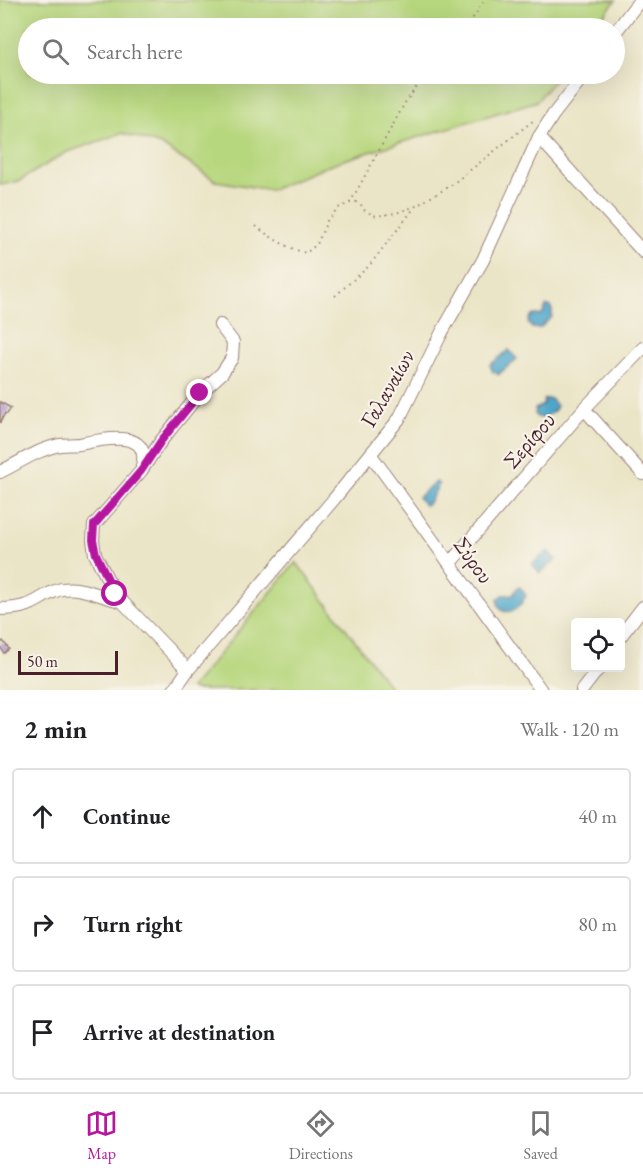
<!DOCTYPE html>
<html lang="en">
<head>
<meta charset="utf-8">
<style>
	:root { --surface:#fff; --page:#f2f2f2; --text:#202124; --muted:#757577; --line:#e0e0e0; --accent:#b5179e }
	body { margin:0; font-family:"EB Garamond",serif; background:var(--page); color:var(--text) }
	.controls { position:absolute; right:18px; bottom:18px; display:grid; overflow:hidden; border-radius:6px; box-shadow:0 6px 24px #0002 }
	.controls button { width:54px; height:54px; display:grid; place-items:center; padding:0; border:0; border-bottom:2px solid var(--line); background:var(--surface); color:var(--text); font:30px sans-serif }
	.scale { position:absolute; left:18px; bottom:15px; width:100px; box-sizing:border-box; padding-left:6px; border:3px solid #4a1f2b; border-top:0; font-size:16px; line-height:21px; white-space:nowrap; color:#4a1f2b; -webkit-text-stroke:4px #f7f3e8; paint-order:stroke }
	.stop { position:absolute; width:18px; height:18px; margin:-14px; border:4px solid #b5179e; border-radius:50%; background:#fff }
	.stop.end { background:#b5179e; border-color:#fff; box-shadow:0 2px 6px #0008 }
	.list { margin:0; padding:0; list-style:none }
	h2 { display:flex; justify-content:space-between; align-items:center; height:78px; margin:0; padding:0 24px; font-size:26px }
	h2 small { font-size:20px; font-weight:400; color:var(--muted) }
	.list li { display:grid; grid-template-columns:39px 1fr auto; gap:18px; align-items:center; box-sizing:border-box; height:96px; margin:0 12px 12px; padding:0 12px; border:2px solid var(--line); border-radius:6px }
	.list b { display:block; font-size:22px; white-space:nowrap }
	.list em { font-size:20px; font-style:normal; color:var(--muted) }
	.icon { flex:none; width:33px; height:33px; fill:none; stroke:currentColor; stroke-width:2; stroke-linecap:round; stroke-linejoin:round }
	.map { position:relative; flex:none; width:643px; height:690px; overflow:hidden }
	.search { position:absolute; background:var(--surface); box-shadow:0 6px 24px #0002; left:18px; right:18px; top:18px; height:66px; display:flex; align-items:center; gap:15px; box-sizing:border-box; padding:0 21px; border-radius:33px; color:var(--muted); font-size:22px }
	.sheet { height:402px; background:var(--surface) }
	nav { display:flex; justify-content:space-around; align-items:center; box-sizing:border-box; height:84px; border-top:2px solid var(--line); background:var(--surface); font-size:16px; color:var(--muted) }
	nav a { display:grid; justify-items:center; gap:3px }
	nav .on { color:var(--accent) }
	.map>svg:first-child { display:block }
	.green { fill:#b7d77e; stroke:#807b54; stroke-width:1.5 }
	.water { fill:#4da6ca; stroke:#4c627a; stroke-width:1.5 }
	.building { fill:#b79ed4 }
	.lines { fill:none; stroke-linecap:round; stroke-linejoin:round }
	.minor-casing { stroke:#9a8279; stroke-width:14 }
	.path { stroke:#9a8279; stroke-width:2; stroke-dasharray:1.5 4.5; stroke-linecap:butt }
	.minor { stroke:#fff; stroke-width:12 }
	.route { stroke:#b5179e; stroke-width:8 }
	.labels { text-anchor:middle; stroke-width:4.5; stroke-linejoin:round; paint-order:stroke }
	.street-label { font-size:22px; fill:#4a1f2b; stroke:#f7f3e8 }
</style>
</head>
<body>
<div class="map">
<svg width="643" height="690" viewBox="0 0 643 690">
	<rect width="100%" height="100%" fill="#f7f3e8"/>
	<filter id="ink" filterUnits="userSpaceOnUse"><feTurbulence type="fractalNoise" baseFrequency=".0167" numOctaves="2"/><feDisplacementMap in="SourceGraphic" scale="12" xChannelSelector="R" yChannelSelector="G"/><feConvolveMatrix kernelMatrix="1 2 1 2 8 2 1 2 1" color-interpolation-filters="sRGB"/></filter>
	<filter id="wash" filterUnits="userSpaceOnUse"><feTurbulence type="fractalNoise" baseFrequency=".008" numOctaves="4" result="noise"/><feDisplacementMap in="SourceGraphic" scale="24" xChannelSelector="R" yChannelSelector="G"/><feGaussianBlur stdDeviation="1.35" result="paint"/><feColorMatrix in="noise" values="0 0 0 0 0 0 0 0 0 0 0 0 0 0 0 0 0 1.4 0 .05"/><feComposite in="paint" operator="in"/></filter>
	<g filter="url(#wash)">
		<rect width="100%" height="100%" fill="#ebe5c7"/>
		<g class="green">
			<polygon points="0,0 616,0 594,28 28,28 28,74 559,74 537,101 337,162 271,190 216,181 161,145 122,133 65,153 19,181 0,185"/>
			<polygon points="296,562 392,690 193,690 191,688"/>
		</g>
		<g class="water">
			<polygon points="546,306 550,306 552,310 552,317 540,328 532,328 528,323 530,317 534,315 542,315"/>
			<polygon points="509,350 517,359 498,375 496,372 493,372 490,365"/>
			<polygon points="546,399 551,399 557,406 555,410 544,418 537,417 535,415 535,409 543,405 544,400"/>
			<polygon points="436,482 439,484 429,503 424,505 418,497"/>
			<polygon points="548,551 556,560 540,573 532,564"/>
			<path d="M 519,587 L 522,589 L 526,596 C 521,605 515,614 503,611 C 499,608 497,605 498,599 L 503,595 L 513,595 L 515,592 L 516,589 Z"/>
		</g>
		<g id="blocks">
			<g class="building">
				<polygon points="0,402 11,408 7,414 5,413 0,423"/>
				<polygon points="3,641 9,649 4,653 0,646 0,644"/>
			</g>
		</g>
	</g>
	<g filter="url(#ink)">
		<use href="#blocks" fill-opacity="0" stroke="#9a8279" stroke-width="1.5"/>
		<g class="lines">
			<g class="minor-casing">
				<g id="minor">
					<polyline points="614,34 640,0"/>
					<polyline points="539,137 643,252"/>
					<polyline points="584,409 643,474"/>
					<polyline points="371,455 541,690"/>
					<path d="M 0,472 C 19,463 38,449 60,445 C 66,444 72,445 79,444 C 99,440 152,427 142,466"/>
					<polyline points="450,563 584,409 643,348"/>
					<path d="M 0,609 C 9,609 19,608 28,605 C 39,601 50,591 62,589 C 83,586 100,597 121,601"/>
					<polyline points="620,637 643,607"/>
					<polyline points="188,670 115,594 95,554 93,540 94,525 141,471 161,441 200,393 222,373 232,358 233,342 220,325"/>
					<polyline points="174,690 188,670 334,499 399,419 442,332 483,260 539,137 553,115 585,74"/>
					<polyline points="582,690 599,668"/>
				</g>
			</g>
			<g class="path">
				<polyline points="466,28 485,0"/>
				<polyline points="350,203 406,101 427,74"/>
				<path d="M 256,226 C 271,238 287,248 306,253 L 317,244 L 327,221 L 338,208 L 350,203 L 356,202 L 361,205 L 365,211 L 376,216 L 396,213 L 416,206 L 450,186 L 534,120"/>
				<polyline points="335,296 369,266 415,207"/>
			</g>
			<use href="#minor" class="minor"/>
		</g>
	</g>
	<g class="lines" filter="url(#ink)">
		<polyline class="route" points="115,594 96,554 93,540 94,525 141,471 161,441 200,393"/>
	</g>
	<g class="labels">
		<g class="street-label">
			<text transform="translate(387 388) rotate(-60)" y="8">Γαλαναίων</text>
			<text transform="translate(529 440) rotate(-49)" y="8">Σερίφου</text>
			<text transform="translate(474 560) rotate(54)" y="8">Σύρου</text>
		</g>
	</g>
</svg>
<div class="controls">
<button><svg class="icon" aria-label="locate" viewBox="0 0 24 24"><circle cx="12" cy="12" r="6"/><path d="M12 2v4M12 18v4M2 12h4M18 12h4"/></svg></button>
</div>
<div class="scale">50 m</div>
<div class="stop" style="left:115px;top:594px"></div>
<div class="stop end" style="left:200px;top:393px"></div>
<div class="search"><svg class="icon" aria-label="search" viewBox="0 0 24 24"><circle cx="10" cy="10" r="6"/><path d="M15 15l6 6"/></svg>Search here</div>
</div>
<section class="sheet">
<h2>2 min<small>Walk · 120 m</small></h2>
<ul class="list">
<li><svg class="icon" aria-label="ahead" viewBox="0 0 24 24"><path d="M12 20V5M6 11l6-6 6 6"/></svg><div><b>Continue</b></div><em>40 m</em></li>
<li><svg class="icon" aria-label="right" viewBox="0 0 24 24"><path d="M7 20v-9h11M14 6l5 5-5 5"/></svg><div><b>Turn right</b></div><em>80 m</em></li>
<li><svg class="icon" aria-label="arrive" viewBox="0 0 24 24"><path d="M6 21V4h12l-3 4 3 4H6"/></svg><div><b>Arrive at destination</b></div></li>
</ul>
</section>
<nav>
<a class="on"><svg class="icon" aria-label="map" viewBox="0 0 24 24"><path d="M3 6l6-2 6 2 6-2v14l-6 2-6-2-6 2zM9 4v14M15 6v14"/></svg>Map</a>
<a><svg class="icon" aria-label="directions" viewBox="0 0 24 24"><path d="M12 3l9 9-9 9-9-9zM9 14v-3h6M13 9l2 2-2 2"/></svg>Directions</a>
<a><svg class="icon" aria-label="saved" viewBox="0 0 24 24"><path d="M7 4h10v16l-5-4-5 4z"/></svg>Saved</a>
</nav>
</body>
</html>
